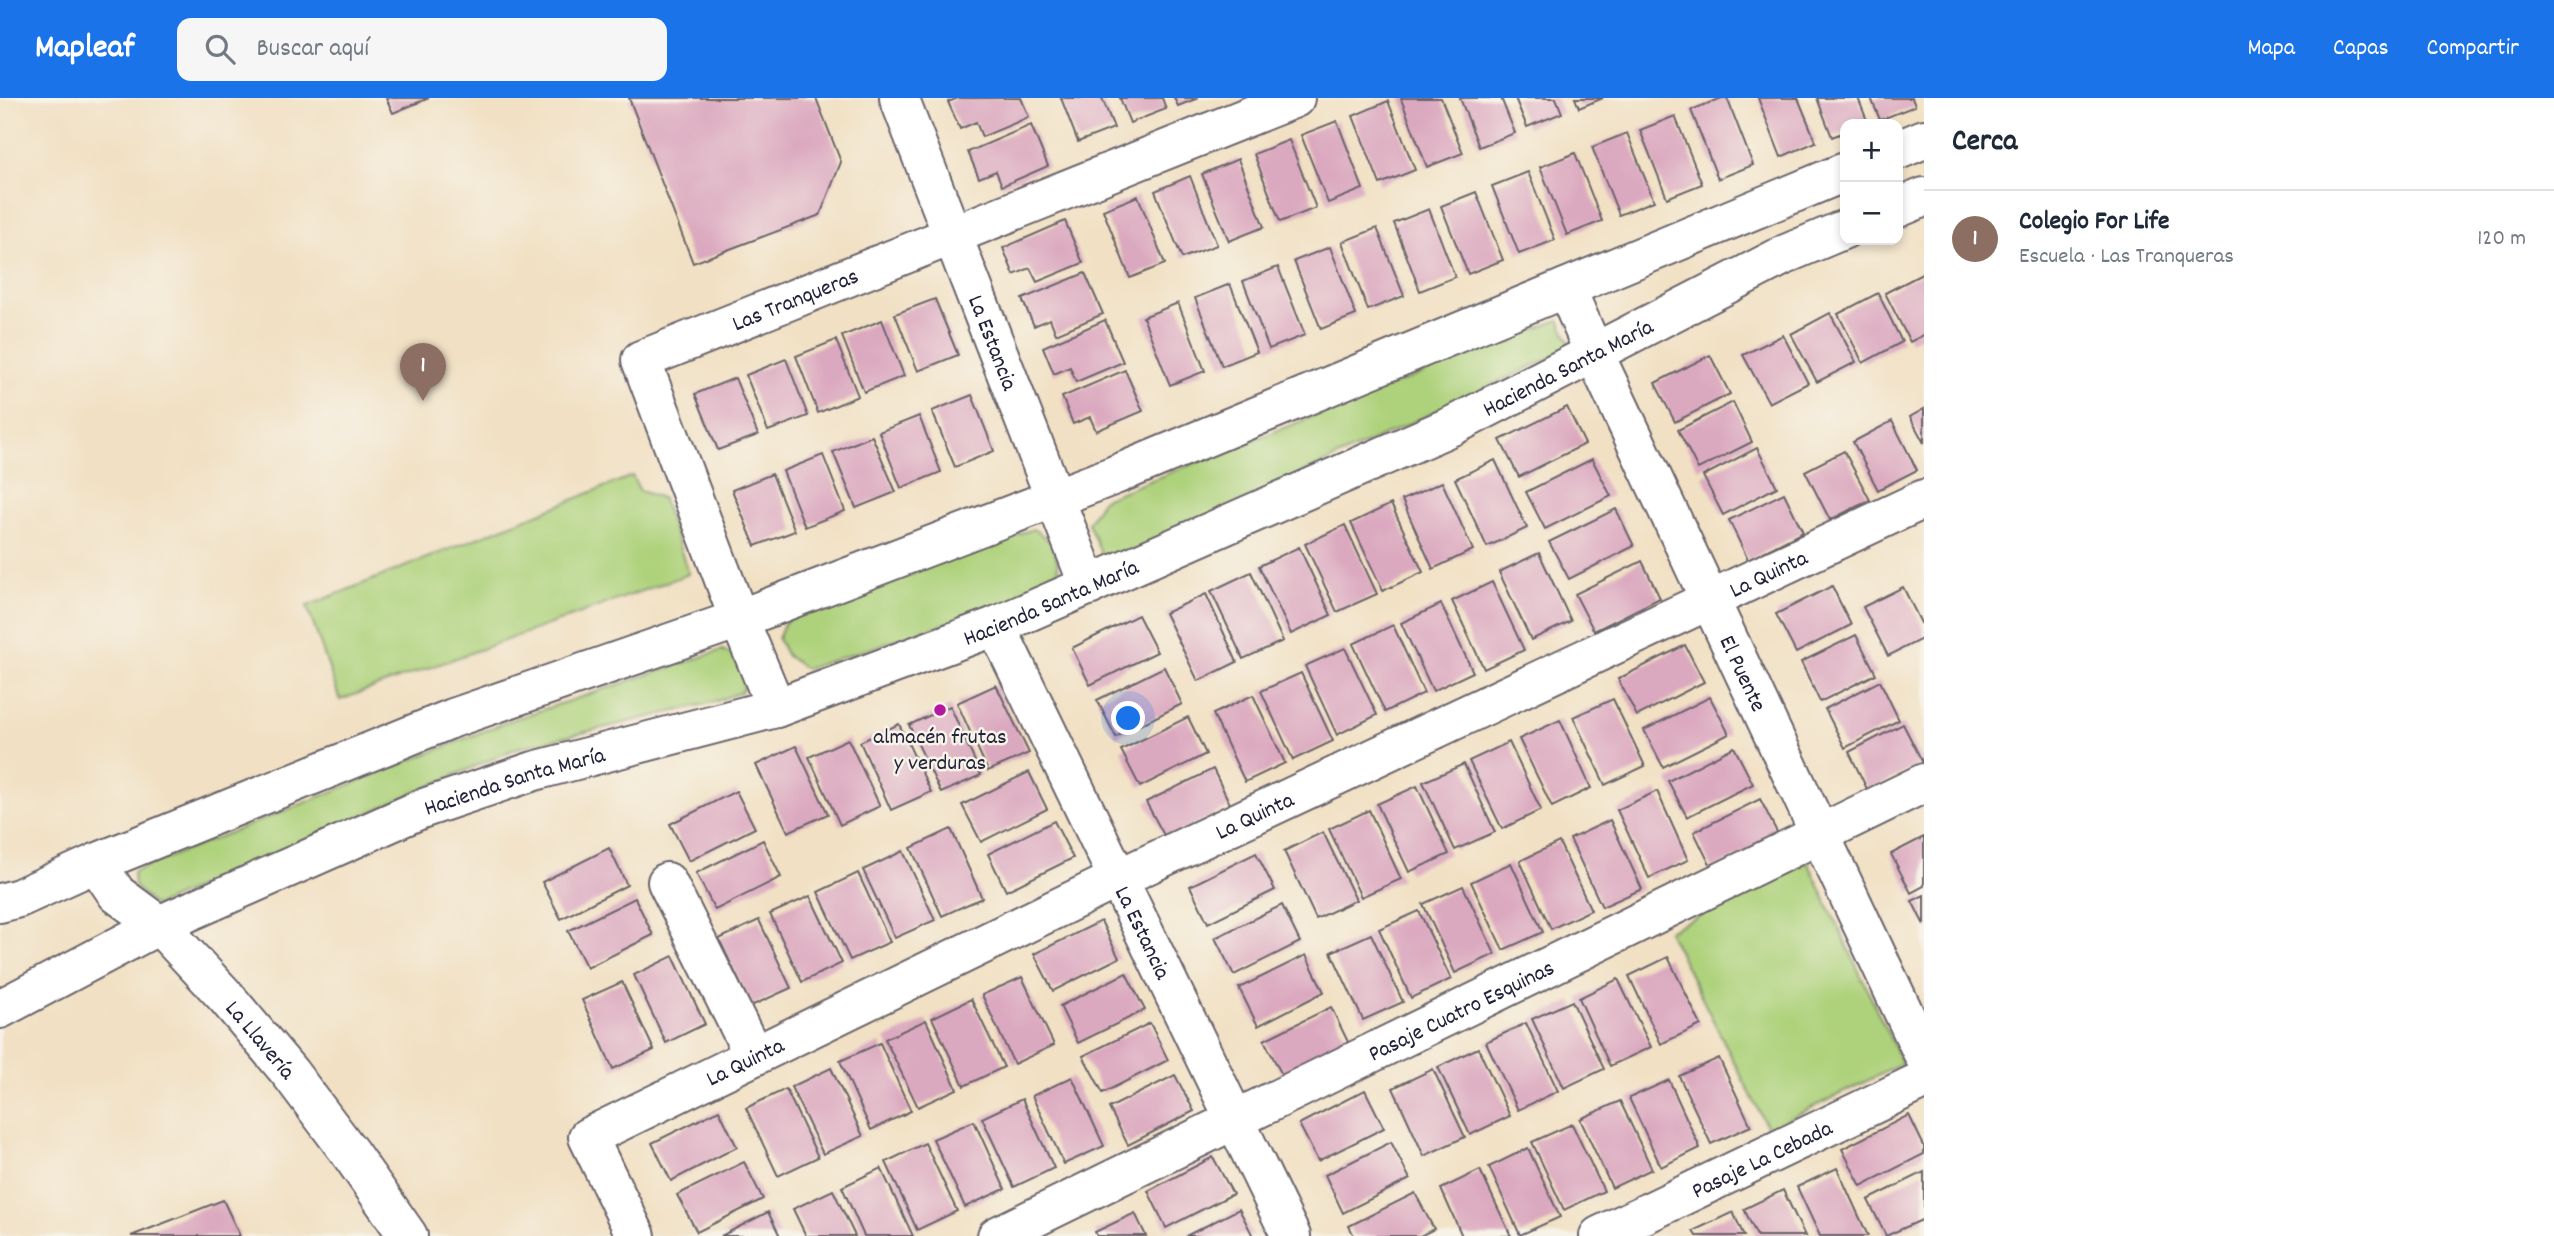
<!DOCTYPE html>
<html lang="es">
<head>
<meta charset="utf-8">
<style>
	:root { --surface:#fff; --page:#f6f6f7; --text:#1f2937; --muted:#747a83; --line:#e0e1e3; --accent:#1a73e8 }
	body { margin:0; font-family:Dekko,sans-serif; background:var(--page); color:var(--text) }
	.controls { position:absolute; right:21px; top:21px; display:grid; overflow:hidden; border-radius:14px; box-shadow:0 4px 10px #0003 }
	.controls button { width:63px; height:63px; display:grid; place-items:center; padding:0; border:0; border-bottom:2px solid var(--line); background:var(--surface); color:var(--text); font:35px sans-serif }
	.you { position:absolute; left:1129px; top:621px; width:24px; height:24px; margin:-18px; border:5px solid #fff; border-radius:50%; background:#1a73e8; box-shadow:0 0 0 10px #1a73e833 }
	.badge { display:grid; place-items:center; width:46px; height:46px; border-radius:50%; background:var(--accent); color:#fff; font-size:23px; font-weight:700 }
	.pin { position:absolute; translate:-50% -58px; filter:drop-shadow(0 2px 4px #0008) }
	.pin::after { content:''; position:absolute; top:37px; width:24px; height:21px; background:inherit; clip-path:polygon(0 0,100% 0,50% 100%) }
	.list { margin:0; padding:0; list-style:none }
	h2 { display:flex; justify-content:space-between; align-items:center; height:91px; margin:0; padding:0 28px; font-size:30px }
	h2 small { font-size:23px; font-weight:400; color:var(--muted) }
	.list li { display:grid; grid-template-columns:46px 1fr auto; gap:21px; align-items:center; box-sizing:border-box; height:98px; padding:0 28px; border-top:2px solid var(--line) }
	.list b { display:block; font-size:26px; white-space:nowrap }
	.list p { margin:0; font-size:23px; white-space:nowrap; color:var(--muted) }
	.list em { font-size:23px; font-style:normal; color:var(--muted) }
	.icon { flex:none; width:38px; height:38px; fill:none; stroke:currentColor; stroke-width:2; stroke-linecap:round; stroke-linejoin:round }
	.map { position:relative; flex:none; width:1924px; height:1138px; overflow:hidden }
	header { display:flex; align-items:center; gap:42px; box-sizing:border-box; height:98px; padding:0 35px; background:var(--accent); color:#fff }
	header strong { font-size:33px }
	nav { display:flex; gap:38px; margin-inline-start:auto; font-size:24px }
	.search { width:490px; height:63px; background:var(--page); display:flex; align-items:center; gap:18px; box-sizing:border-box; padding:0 24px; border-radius:14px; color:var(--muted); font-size:26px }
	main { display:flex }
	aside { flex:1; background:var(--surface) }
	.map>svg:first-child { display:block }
	.green { fill:#aed27c; stroke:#687a5c; stroke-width:2 }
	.building { fill:#dba9bf }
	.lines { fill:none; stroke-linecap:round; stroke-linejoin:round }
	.street-casing { stroke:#6a646b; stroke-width:42 }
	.secondary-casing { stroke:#6a646b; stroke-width:42 }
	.street { stroke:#fff; stroke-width:38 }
	.secondary { stroke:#fff; stroke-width:38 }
	.poi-dot { fill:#b5179e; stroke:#f7f3e8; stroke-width:2.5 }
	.labels { text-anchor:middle; stroke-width:5; stroke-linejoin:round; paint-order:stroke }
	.street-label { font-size:23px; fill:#22223b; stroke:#f7f3e8 }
	.poi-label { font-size:23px; fill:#22223b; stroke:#f7f3e8 }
</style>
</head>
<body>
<header>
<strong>Mapleaf</strong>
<div class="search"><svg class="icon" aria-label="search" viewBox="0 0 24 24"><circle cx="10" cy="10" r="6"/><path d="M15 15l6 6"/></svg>Buscar aquí</div>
<nav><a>Mapa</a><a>Capas</a><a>Compartir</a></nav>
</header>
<main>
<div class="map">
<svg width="1924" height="1138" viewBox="0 0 1924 1138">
	<rect width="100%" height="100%" fill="#f7f3e8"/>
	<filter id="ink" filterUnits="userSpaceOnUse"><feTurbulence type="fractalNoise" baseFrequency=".0143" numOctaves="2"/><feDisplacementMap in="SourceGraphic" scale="14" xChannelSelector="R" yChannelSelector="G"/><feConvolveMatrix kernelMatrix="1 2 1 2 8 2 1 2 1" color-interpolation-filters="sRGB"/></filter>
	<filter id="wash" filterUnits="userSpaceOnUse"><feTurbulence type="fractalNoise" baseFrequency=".00686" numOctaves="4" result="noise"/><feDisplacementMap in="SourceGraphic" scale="28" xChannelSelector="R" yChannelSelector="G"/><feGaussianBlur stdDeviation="1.57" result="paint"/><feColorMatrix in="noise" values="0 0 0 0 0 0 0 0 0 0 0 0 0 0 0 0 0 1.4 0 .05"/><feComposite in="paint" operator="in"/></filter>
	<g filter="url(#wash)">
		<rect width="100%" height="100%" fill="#f1e0c3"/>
		<g class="green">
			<polygon points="1559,222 1572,250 1122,459 1102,457 1088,425 1103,401"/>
			<polygon points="632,378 640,393 662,400 689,476 340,602 307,508"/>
			<path d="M 1033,431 C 1055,444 1056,451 1059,476 L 1040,495 L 806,571 L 787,558 L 778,541 L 785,524 L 811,508 Z"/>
			<polygon points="722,552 741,561 750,576 741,594 714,604 517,650 155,808 134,788 133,774 162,762 509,623"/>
			<polygon points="1808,764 1902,966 1768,1031 1668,833"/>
		</g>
		<g id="blocks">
			<g class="building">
				<polygon points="386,0 429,0 393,15"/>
				<polygon points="629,0 816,0 841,64 820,117 693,165"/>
				<polygon points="958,0 1021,0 1029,19 982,39 976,24 960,31 948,4"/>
				<polygon points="1061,0 1102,0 1114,30 1078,44"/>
				<polygon points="1120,0 1162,0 1166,11 1130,25"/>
				<polygon points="1174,0 1198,0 1178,8"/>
				<polygon points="1402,0 1441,0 1463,55 1427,69 1401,1"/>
				<polygon points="1460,0 1501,0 1515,35 1479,49"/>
				<polygon points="1515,0 1556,0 1562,15 1527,29"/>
				<polygon points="1575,0 1603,0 1579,10"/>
				<polygon points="1722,0 1727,0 1753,67 1718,81 1691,12"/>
				<polygon points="1758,0 1798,0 1816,44 1781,59"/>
				<polygon points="1817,0 1858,0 1868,25 1845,26 1845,34 1832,39"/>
				<polygon points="1871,0 1912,0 1915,8 1880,22"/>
				<polygon points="1388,3 1415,72 1380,86 1353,18"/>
				<polygon points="1675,18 1702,86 1667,100 1640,32"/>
				<polygon points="1337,23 1363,91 1328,105 1301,37"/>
				<polygon points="1031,27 1048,68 1002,88 996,73 979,80 968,54"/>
				<polygon points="1627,35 1654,103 1619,117 1592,49"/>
				<polygon points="1289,42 1316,110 1280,124 1254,56"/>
				<polygon points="1575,55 1602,123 1567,137 1540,69"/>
				<polygon points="1238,61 1264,129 1229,143 1202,76"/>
				<polygon points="1528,74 1555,142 1519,156 1492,88"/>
				<polygon points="1190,78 1217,147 1182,160 1155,93"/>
				<polygon points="1476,94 1503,162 1468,176 1441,108"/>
				<polygon points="1138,98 1165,166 1130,180 1103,112"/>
				<polygon points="1429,111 1455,179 1420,193 1394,125"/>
				<polygon points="1065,123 1083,165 1037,184 1030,170 1014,177 1003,150"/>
				<polygon points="1377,130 1404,198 1368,212 1342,144"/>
				<polygon points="1330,149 1356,217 1321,231 1294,163"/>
				<polygon points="1278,169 1305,237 1269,251 1243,183"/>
				<polygon points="1085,175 1103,216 1056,236 1050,221 1034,228 1022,201"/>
				<polygon points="1924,175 1924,237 1910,244 1885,195"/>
				<polygon points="1230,186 1257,254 1222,268 1195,200"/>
				<polygon points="1878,195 1902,244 1863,265 1838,216"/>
				<polygon points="935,201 958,257 918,273 895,216"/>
				<polygon points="1178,205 1205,273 1170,287 1143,219"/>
				<polygon points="1830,215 1856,264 1817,284 1791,236"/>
				<polygon points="882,222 904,278 864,294 842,238"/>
				<polygon points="1105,222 1123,264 1076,284 1070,269 1054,276 1043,249"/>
				<polygon points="1783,237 1808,285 1769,305 1743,257"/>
				<polygon points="836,242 858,298 818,315 796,258"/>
				<polygon points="1710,257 1730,296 1675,324 1655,285"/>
				<polygon points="786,261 808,318 768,333 746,277"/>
				<polygon points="1125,272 1143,313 1096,333 1090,319 1073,326 1062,299"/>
				<polygon points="735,280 758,337 718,352 695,296"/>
				<polygon points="972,297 994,353 955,369 932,313"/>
				<polygon points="1733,304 1752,344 1698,371 1678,332"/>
				<polygon points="1567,309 1585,346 1519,379 1500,342"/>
				<polygon points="1924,311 1924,345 1910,319"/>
				<polygon points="919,318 941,374 901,390 879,334"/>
				<polygon points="1892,323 1917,372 1878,392 1853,344"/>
				<polygon points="872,338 896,394 856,410 833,354"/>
				<polygon points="1757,350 1777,389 1723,417 1703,378"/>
				<polygon points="1844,353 1870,402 1830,422 1805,373"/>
				<polygon points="823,357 845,413 805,429 783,373"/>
				<polygon points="1592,361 1611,398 1545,431 1526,394"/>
				<polygon points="1495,362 1527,430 1487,449 1455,381"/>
				<polygon points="772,376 795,433 755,448 732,392"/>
				<polygon points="1442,384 1473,452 1433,471 1402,402"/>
				<polygon points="1784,395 1803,434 1748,462 1729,422"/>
				<polygon points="1391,406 1423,474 1383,493 1351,425"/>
				<polygon points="1616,411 1634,448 1569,481 1549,444"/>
				<polygon points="1345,427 1377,496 1337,514 1305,446"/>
				<polygon points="1299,449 1331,517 1291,536 1259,468"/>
				<polygon points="1539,455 1571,523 1531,542 1499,474"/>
				<polygon points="1642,463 1660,500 1594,533 1575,496"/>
				<polygon points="1251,474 1283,543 1243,561 1211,493"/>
				<polygon points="1492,484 1524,552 1484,571 1452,503"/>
				<polygon points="1832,488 1851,527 1796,555 1776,516"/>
				<polygon points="1903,489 1924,531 1924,540 1888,558 1863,509"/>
				<polygon points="1206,496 1237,564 1198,583 1165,515"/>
				<polygon points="1441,506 1473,574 1433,593 1401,525"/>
				<polygon points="1138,517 1157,554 1090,587 1072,550"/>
				<polygon points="1393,527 1424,595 1385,614 1353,546"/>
				<polygon points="1856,537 1876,576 1820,604 1801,564"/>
				<polygon points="1685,547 1704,584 1637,618 1618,581"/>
				<polygon points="1345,550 1377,617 1337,637 1305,568"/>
				<polygon points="1164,569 1182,606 1116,639 1097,602"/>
				<polygon points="1301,575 1333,643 1293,662 1261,593"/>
				<polygon points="1880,583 1899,622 1845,650 1825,611"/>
				<polygon points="996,587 1029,655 988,673 957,605"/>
				<polygon points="1253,597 1285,665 1245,684 1213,616"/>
				<polygon points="1710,599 1729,636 1663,669 1644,632"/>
				<polygon points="1613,601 1645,668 1605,687 1573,619"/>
				<polygon points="950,608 981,677 941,695 909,627"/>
				<polygon points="1188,619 1206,656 1140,689 1121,652"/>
				<polygon points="1560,622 1591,690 1552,709 1519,641"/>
				<polygon points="899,626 931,694 891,712 860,644"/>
				<polygon points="1903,626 1923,665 1868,693 1849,654"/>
				<polygon points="848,641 880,708 840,727 809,659"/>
				<polygon points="1509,644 1541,712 1502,731 1469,663"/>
				<polygon points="796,648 828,716 788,734 756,667"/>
				<polygon points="1734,649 1753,686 1687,719 1668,683"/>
				<polygon points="1464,666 1495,734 1455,752 1423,684"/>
				<polygon points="1213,671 1231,708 1166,741 1146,704"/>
				<polygon points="1029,674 1047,711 981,744 962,707"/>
				<polygon points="1417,688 1449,756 1409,774 1377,706"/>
				<polygon points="736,693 755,730 689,763 670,726"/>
				<polygon points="1657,693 1688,762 1649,780 1617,712"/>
				<polygon points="1760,701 1779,738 1712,771 1694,734"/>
				<polygon points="1369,712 1401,781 1361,799 1329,731"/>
				<polygon points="1610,722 1642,791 1602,809 1570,741"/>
				<polygon points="1054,723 1073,760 1006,793 988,756"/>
				<polygon points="951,731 982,800 942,818 911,750"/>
				<polygon points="1323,734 1356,802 1316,821 1284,753"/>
				<polygon points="1924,739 1924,788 1911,795 1891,756"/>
				<polygon points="763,742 781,779 715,812 696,775"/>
				<polygon points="1559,744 1591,812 1551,831 1520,763"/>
				<polygon points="609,750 627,787 561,821 542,784"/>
				<polygon points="903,753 935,822 895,840 863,772"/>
				<polygon points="1256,755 1275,792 1208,825 1190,788"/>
				<polygon points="1511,765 1543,834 1503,852 1471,784"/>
				<polygon points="858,775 890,844 850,862 818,794"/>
				<polygon points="1463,788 1495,856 1455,875 1423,806"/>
				<polygon points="1924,797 1924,827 1912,803"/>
				<polygon points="810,798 842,865 802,884 770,816"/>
				<polygon points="635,800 653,837 587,870 568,833"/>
				<polygon points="1282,807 1300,844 1234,877 1215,840"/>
				<polygon points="1419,813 1451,881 1411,900 1379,831"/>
				<polygon points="759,822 791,890 751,908 719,841"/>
				<polygon points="1101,823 1119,860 1053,893 1034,856"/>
				<polygon points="1371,836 1403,904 1363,922 1331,854"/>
				<polygon points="1306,857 1324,894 1258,928 1239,890"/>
				<polygon points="673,858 705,926 666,945 634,877"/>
				<polygon points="1668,859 1701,927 1661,946 1629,878"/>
				<polygon points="1126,875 1145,912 1078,945 1060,908"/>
				<polygon points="1022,879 1054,947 1014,966 982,897"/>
				<polygon points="1618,881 1651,949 1610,968 1579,900"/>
				<polygon points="622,884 654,952 613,971 582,902"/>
				<polygon points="971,901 1004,969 964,988 932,920"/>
				<polygon points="1572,903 1604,971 1564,990 1532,921"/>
				<polygon points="1331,909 1349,946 1283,979 1264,942"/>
				<polygon points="926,922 957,991 918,1009 885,941"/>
				<polygon points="1150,925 1168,962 1103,995 1083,958"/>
				<polygon points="1526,925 1558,993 1518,1012 1486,944"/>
				<polygon points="880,945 911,1013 871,1032 840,963"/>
				<polygon points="1478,950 1510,1018 1470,1037 1438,969"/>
				<polygon points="1719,960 1751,1028 1711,1046 1679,978"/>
				<polygon points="831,970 863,1038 823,1056 791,989"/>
				<polygon points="1433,971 1465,1039 1424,1058 1393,990"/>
				<polygon points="1175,977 1194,1013 1128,1047 1109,1010"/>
				<polygon points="1072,979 1104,1048 1064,1066 1032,998"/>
				<polygon points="1669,982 1700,1050 1661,1069 1629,1000"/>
				<polygon points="786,991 818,1059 778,1078 746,1010"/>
				<polygon points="1365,992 1384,1030 1318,1063 1299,1026"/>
				<polygon points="1022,1001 1054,1070 1014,1089 982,1020"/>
				<polygon points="1620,1003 1652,1071 1612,1090 1580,1021"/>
				<polygon points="719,1012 737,1049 671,1083 652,1045"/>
				<polygon points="1909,1017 1924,1048 1924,1056 1861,1088 1842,1051"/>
				<polygon points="974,1023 1005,1091 965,1109 933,1041"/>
				<polygon points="1572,1026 1604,1093 1564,1112 1532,1044"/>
				<polygon points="1391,1044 1410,1081 1343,1115 1325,1077"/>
				<polygon points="925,1045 957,1113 917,1132 886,1064"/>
				<polygon points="1528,1050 1560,1119 1520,1137 1489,1069"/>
				<polygon points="1213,1059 1233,1096 1166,1130 1148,1093"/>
				<polygon points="744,1064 763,1101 697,1134 677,1097"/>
				<polygon points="881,1070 913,1138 864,1138 842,1089"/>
				<polygon points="1837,1070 1868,1138 1820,1138 1797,1089"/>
				<polygon points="1480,1072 1511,1138 1462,1138 1441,1091"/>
				<polygon points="1924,1074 1924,1121 1886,1138 1868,1102"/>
				<polygon points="833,1092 855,1138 806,1138 793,1111"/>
				<polygon points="1783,1092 1805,1138 1757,1138 1744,1111"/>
				<polygon points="1415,1095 1434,1131 1420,1138 1354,1138 1349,1128"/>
				<polygon points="223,1102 240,1138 131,1138"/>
				<polygon points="1239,1111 1253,1138 1186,1138"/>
				<polygon points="768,1114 780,1138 721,1138"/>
				<polygon points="1733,1114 1744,1138 1696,1138 1693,1133"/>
				<polygon points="1135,1115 1146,1138 1097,1138 1095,1134"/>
			</g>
		</g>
	</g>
	<g filter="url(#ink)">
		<use href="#blocks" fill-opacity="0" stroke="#6a646b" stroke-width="2"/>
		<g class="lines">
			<g class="street-casing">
				<g id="street">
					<path id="s1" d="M 899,0 L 1089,488"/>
					<path id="s2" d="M 1566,190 L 1594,255 L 1924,958"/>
					<path id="s3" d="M 996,528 L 1291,1138"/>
					<path id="s4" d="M 776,610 L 739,521 L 641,262 L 1295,0"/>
					<path id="s5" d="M 96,765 L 117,796 L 159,827 L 226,899 L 290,975 L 350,1055 L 408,1138"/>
					<polyline points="667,784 754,958"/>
					<path id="s6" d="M 636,1138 L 588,1039 L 1117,781 L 1924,401"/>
					<path id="s7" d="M 997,1138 L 1924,685"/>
					<path id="s8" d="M 1599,1138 L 1924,982"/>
				</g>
			</g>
			<g class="secondary-casing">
				<g id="secondary">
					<polyline points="1898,52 1924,41"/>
					<polyline points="1898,110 1924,99"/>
					<polyline points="0,805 19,800 96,765 453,620 739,521 1115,377 1845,74"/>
					<path id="s9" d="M 0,911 L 159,827 L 421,711 L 534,673 L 776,610 L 996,528 L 1454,327 L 1788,155 L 1845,131"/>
				</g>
			</g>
			<use href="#street" class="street"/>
			<use href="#secondary" class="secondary"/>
		</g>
	</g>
	<circle class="poi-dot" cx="940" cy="612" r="7"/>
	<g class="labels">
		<g class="street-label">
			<text dy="8" stroke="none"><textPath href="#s4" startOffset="539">Las Tranqueras</textPath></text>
			<text dy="8" stroke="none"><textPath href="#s1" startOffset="262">La Estancia</textPath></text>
			<text dy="8" stroke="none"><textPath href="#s9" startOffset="1698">Hacienda Santa María</textPath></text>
			<text dy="8" stroke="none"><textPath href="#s6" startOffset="1418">La Quinta</textPath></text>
			<text dy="8" stroke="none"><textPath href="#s9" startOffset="1130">Hacienda Santa María</textPath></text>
			<text dy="8" stroke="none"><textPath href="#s2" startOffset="424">El Puente</textPath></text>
			<text dy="8" stroke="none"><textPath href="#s9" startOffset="564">Hacienda Santa María</textPath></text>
			<text dy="8" stroke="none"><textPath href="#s6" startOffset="850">La Quinta</textPath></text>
			<text dy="8" stroke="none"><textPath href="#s3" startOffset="340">La Estancia</textPath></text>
			<text dy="8" stroke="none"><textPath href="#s7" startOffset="516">Pasaje Cuatro Esquinas</textPath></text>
			<text dy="8" stroke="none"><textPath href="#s5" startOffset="243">La Llavería</textPath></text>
			<text dy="8" stroke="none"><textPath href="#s6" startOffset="284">La Quinta</textPath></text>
			<text dy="8" stroke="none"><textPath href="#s8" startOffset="180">Pasaje La Cebada</textPath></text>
		</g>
		<g class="poi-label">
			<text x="940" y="645">almacén frutas<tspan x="940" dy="26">y verduras</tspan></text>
		</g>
	</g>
</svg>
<div class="controls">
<button>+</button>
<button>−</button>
</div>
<div class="you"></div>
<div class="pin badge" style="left:423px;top:303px;background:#8d6e63">1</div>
</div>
<aside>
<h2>Cerca<small></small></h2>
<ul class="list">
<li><span class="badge" style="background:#8d6e63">1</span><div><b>Colegio For Life</b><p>Escuela · Las Tranqueras</p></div><em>120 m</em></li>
</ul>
</aside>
</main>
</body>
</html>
